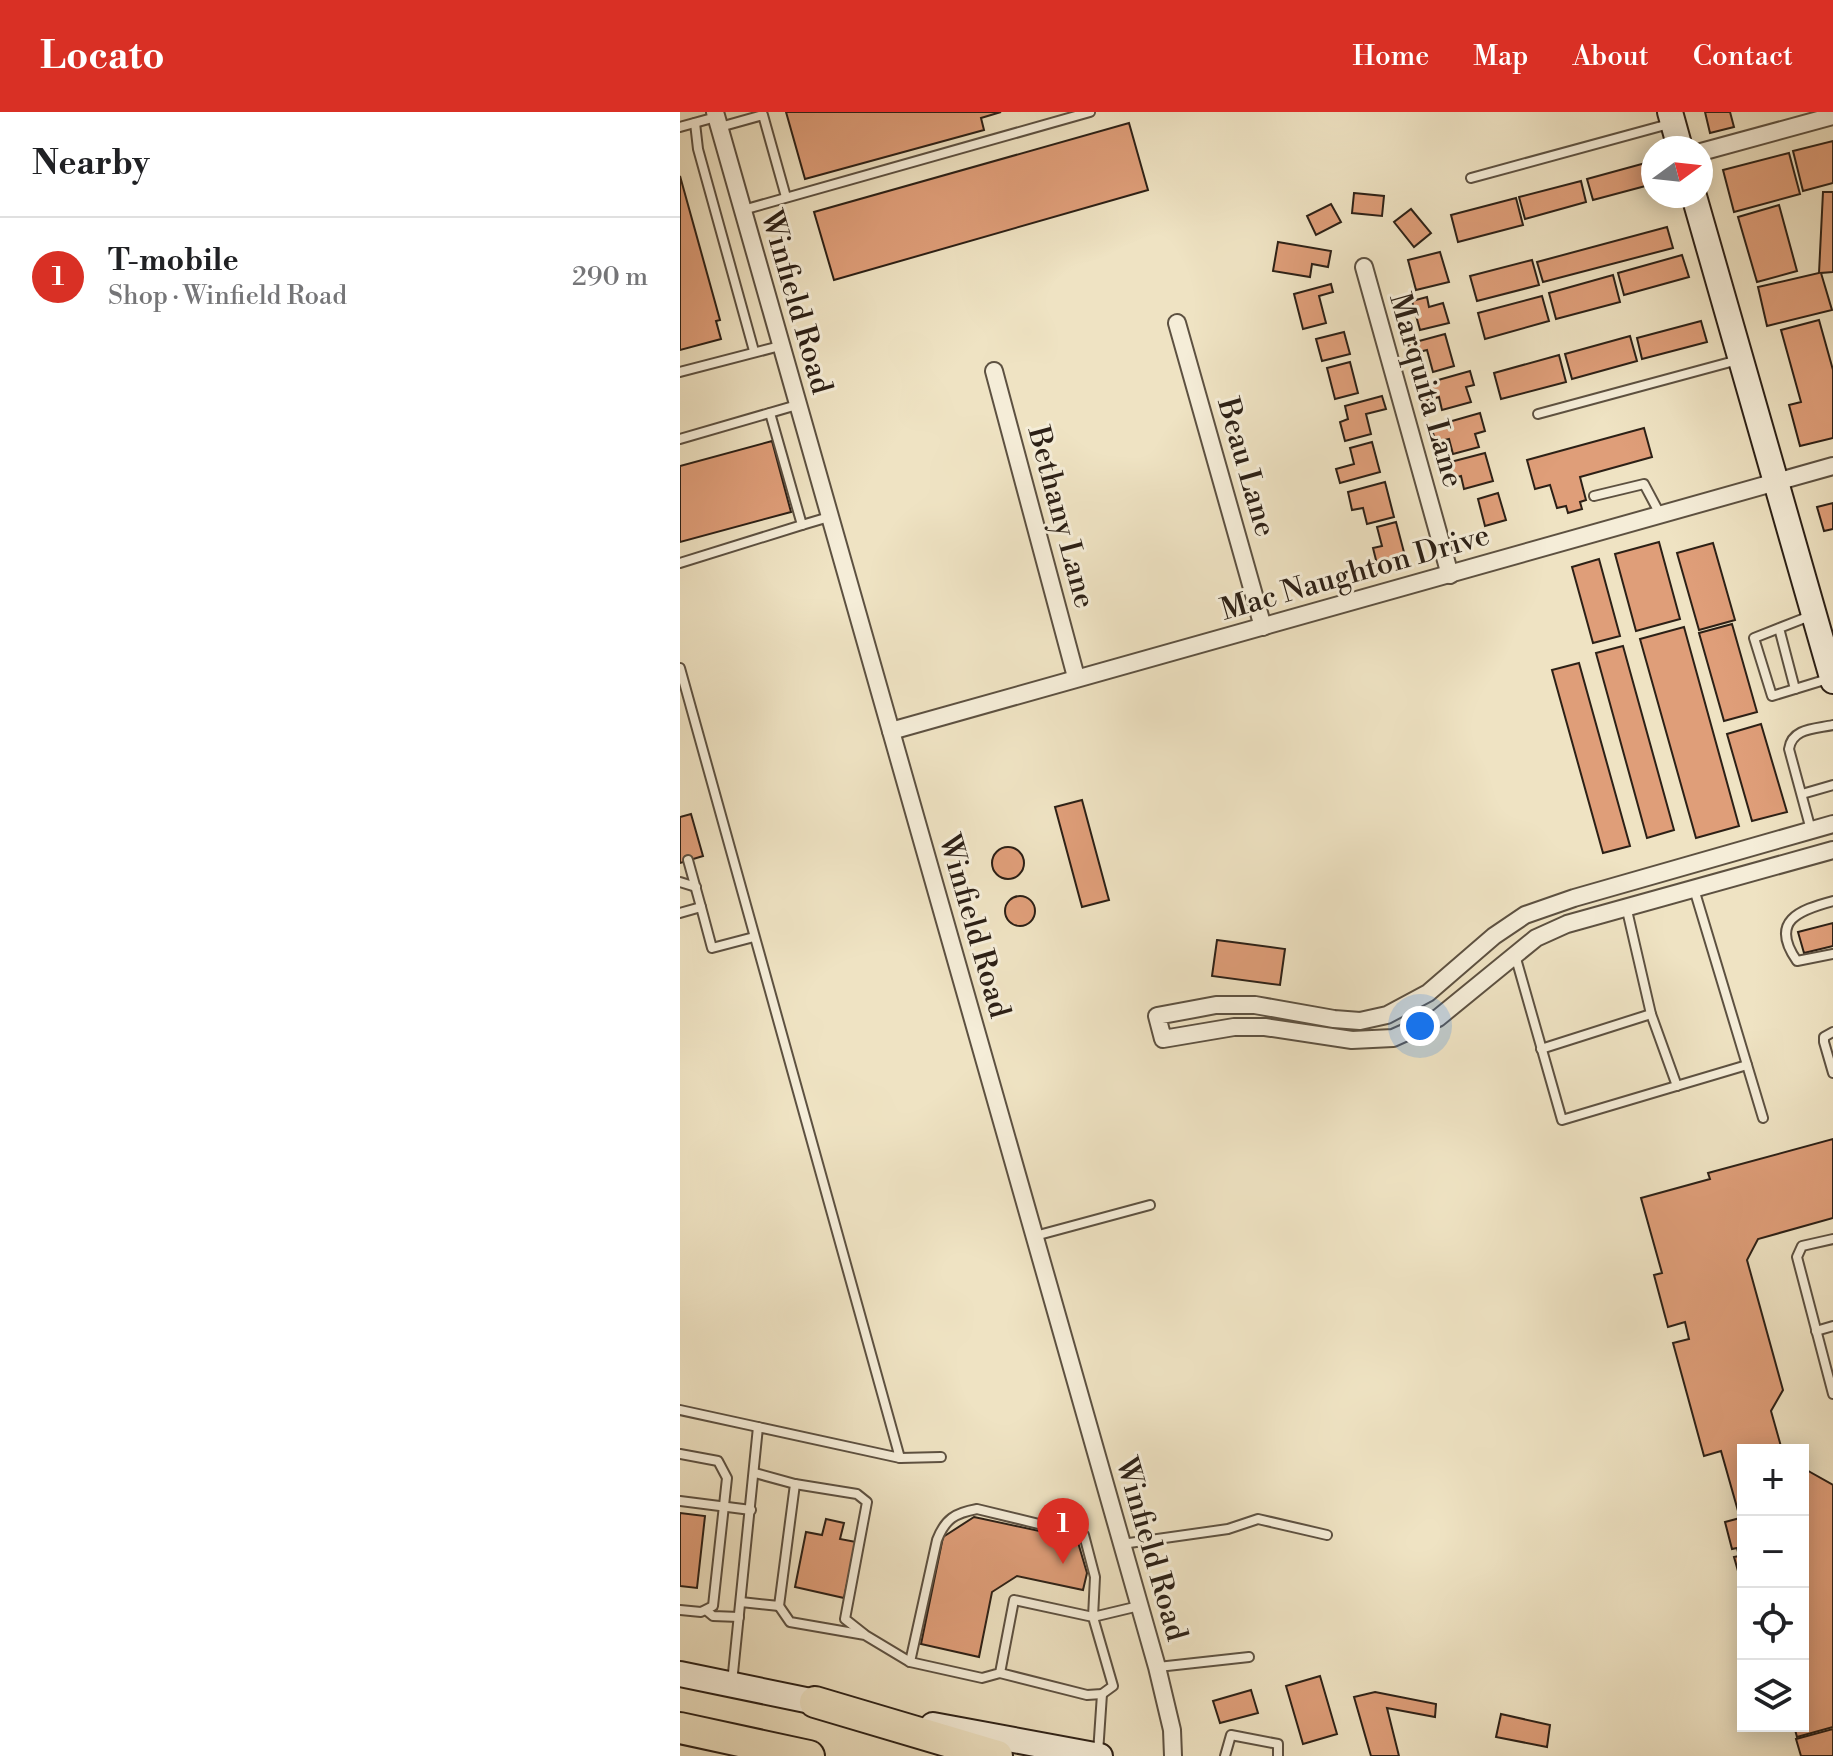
<!DOCTYPE html>
<html lang="en">
<head>
<meta charset="utf-8">
<style>
	:root { --surface:#fff; --page:#f2f2f2; --text:#202124; --muted:#757577; --line:#e0e0e0; --accent:#d93025 }
	body { margin:0; font-family:"Libre Bodoni",serif; background:var(--page); color:var(--text) }
	.controls { position:absolute; right:24px; bottom:24px; display:grid; overflow:hidden; border-radius:0px; box-shadow:0 4px 20px #0003 }
	.controls button { width:72px; height:72px; display:grid; place-items:center; padding:0; border:0; border-bottom:2px solid var(--line); background:var(--surface); color:var(--text); font:40px sans-serif }
	.compass { position:absolute; left:961px; top:24px; width:72px; height:72px; border-radius:50%; background:var(--surface); box-shadow:0 4px 20px #0003; rotate:75deg }
	.you { position:absolute; left:740px; top:914px; width:28px; height:28px; margin:-20px; border:6px solid #fff; border-radius:50%; background:#1a73e8; box-shadow:0 0 0 12px #1a73e833 }
	.badge { display:grid; place-items:center; width:52px; height:52px; border-radius:50%; background:var(--accent); color:#fff; font-size:26px; font-weight:700 }
	.pin { position:absolute; translate:-50% -66px; filter:drop-shadow(0 2px 4px #0008) }
	.pin::after { content:''; position:absolute; top:42px; width:28px; height:24px; background:inherit; clip-path:polygon(0 0,100% 0,50% 100%) }
	.list { margin:0; padding:0; list-style:none }
	h2 { display:flex; justify-content:space-between; align-items:center; height:104px; margin:0; padding:0 32px; font-size:34px }
	h2 small { font-size:26px; font-weight:400; color:var(--muted) }
	.list li { display:grid; grid-template-columns:52px 1fr auto; gap:24px; align-items:center; box-sizing:border-box; height:120px; padding:0 32px; border-top:2px solid var(--line) }
	.list b { display:block; font-size:30px; white-space:nowrap }
	.list p { margin:0; font-size:26px; white-space:nowrap; color:var(--muted) }
	.list em { font-size:26px; font-style:normal; color:var(--muted) }
	.icon { flex:none; width:44px; height:44px; fill:none; stroke:currentColor; stroke-width:2; stroke-linecap:round; stroke-linejoin:round }
	.map { position:relative; flex:none; width:1153px; height:1644px; overflow:hidden }
	header { display:flex; align-items:center; gap:48px; box-sizing:border-box; height:112px; padding:0 40px; background:var(--accent); color:#fff }
	header strong { font-size:38px }
	nav { display:flex; gap:44px; margin-inline-start:auto; font-size:28px }
	main { display:flex }
	aside { flex:1; background:var(--surface) }
	.map>svg:first-child { display:block }
	.building { fill:#df9e79; stroke:#2c2016; stroke-width:2 }
	.lines { fill:none; stroke-linecap:round; stroke-linejoin:round }
	.service-casing { stroke:#5d5141; stroke-width:12 }
	.minor-casing { stroke:#5d5141; stroke-width:20 }
	.secondary-casing { stroke:#2c2016; stroke-width:28 }
	.motorway-casing { stroke:#2c2016; stroke-width:34 }
	.service { stroke:#f5edd8; stroke-width:8 }
	.minor { stroke:#f5edd8; stroke-width:16 }
	.secondary { stroke:#f5edd8; stroke-width:24 }
	.motorway { stroke:#efe3c3; stroke-width:30 }
	.labels { text-anchor:middle; stroke-width:6; stroke-linejoin:round; paint-order:stroke }
	.street-label { font-size:30px; fill:#2c2016; stroke:#f5edd8 }
</style>
</head>
<body>
<header>
<strong>Locato</strong>
<nav><a>Home</a><a>Map</a><a>About</a><a>Contact</a></nav>
</header>
<main>
<aside>
<h2>Nearby<small></small></h2>
<ul class="list">
<li><span class="badge">1</span><div><b>T-mobile</b><p>Shop · Winfield Road</p></div><em>290 m</em></li>
</ul>
</aside>
<div class="map">
<svg width="1153" height="1644" viewBox="0 0 1153 1644">
	<rect width="100%" height="100%" fill="#efe3c3"/>
	<filter id="stains"><feTurbulence type="fractalNoise" baseFrequency=".0025" numOctaves="4"/><feColorMatrix values="0 0 0 0 .2 0 0 0 0 .09 0 0 0 0 .02 0 0 0 .5 -.17"/></filter>
	<radialGradient id="worn" r=".72"><stop offset=".6" stop-color="#630" stop-opacity="0"/><stop offset="1" stop-color="#630" stop-opacity=".3"/></radialGradient>
	<g class="building">
		<polygon points="106,0 321,0 301,6 304,18 125,67"/>
		<polygon points="1025,0 1050,0 1054,15 1030,21"/>
		<polygon points="449,11 468,78 154,168 134,100"/>
		<polygon points="1153,29 1153,71 1123,79 1113,39"/>
		<polygon points="1109,41 1120,82 1054,100 1043,58"/>
		<polygon points="969,50 973,72 913,88 907,67"/>
		<polygon points="0,64 40,208 36,209 41,227 0,238"/>
		<polygon points="901,69 906,90 845,107 839,85"/>
		<polygon points="1143,80 1153,80 1153,160 1141,161 1152,198 1087,214 1078,175 1139,161"/>
		<polygon points="674,81 704,84 702,104 672,101"/>
		<polygon points="836,86 843,113 778,130 771,103"/>
		<polygon points="651,92 661,110 636,123 627,104"/>
		<polygon points="1099,93 1117,159 1077,170 1058,105"/>
		<polygon points="731,97 751,121 734,135 714,110"/>
		<polygon points="987,115 993,136 863,170 857,150"/>
		<polygon points="598,130 651,139 648,155 632,152 630,165 593,159"/>
		<polygon points="760,140 769,170 736,178 728,148"/>
		<polygon points="1002,143 1009,165 944,183 938,161"/>
		<polygon points="852,148 859,173 797,189 790,164"/>
		<polygon points="933,163 940,190 876,207 869,181"/>
		<polygon points="651,172 653,180 639,184 646,211 623,217 614,182"/>
		<polygon points="862,184 869,209 805,227 798,201"/>
		<polygon points="747,185 749,195 763,191 769,211 740,218 732,189"/>
		<polygon points="1139,208 1153,258 1153,326 1120,334 1109,293 1121,290 1101,218"/>
		<polygon points="1021,209 1027,230 962,247 957,226"/>
		<polygon points="664,220 670,242 642,249 636,227"/>
		<polygon points="765,222 774,254 753,260 747,238 731,242 728,232"/>
		<polygon points="950,224 957,249 892,267 885,242"/>
		<polygon points="879,243 886,270 821,287 814,261"/>
		<polygon points="670,250 678,281 655,287 647,256"/>
		<polygon points="790,259 794,273 786,275 791,290 762,298 759,285 742,290 737,274"/>
		<polygon points="702,284 706,297 686,302 691,322 665,329 660,310 668,307 665,294"/>
		<polygon points="800,301 805,319 795,322 799,335 773,342 769,327 756,330 751,315"/>
		<polygon points="964,316 972,345 900,365 906,388 900,390 902,397 888,401 886,394 877,396 870,373 855,377 847,348"/>
		<polygon points="92,329 111,400 0,430 0,354"/>
		<polygon points="692,330 700,360 660,371 656,357 674,352 670,336"/>
		<polygon points="805,341 813,369 784,377 781,364 763,369 759,353"/>
		<polygon points="705,370 714,405 687,412 683,396 672,398 668,380"/>
		<polygon points="818,381 826,408 805,414 798,387"/>
		<polygon points="1153,391 1153,417 1144,419 1137,395"/>
		<polygon points="716,410 725,444 697,452 693,436 702,434 697,415"/>
		<polygon points="979,430 1000,507 956,519 935,442"/>
		<polygon points="1033,431 1055,508 1019,518 997,441"/>
		<polygon points="919,447 940,524 913,531 892,455"/>
		<polygon points="1052,512 1077,600 1044,609 1019,521"/>
		<polygon points="1004,515 1059,714 1016,726 960,527"/>
		<polygon points="943,534 994,718 967,726 916,541"/>
		<polygon points="899,551 950,734 923,741 872,558"/>
		<polygon points="1081,612 1107,700 1072,709 1047,622"/>
		<polygon points="402,688 429,788 402,795 375,695"/>
		<polygon points="11,702 23,744 0,751 0,705"/>
		<circle cx="328" cy="751" r="16"/>
		<circle cx="340" cy="799" r="15"/>
		<polygon points="1153,811 1153,834 1124,841 1118,820"/>
		<polygon points="537,828 605,837 600,873 532,864"/>
		<polygon points="1153,1027 1153,1106 1078,1127 1067,1148 1103,1278 1091,1299 1102,1338 1063,1338 1063,1458 1058,1459 1054,1445 1059,1444 1057,1436 1052,1437 1045,1410 1060,1406 1041,1339 1024,1344 993,1231 1009,1227 1005,1210 988,1215 974,1163 982,1161 961,1086 1030,1067 1028,1061"/>
		<polygon points="1123,1356 1153,1373 1153,1615 1117,1625 1114,1614 1123,1614"/>
		<polygon points="0,1401 25,1404 17,1476 0,1474"/>
		<polygon points="294,1405 397,1427 407,1461 403,1478 337,1464 312,1480 299,1545 241,1532 263,1425"/>
		<polygon points="146,1407 164,1411 160,1427 176,1430 164,1486 115,1475 126,1420 142,1423"/>
		<polygon points="640,1564 657,1622 623,1632 606,1574"/>
		<polygon points="571,1578 578,1601 540,1611 533,1589"/>
		<polygon points="695,1580 756,1592 755,1605 707,1596 719,1644 691,1644 674,1585"/>
		<polygon points="821,1602 870,1613 867,1635 816,1625"/>
		<polygon points="1153,1617 1153,1644 1121,1644 1116,1627"/>
	</g>
	<g class="lines">
		<g class="service-casing">
			<g id="service">
				<polyline points="15,11 18,37 74,239"/>
				<polyline points="0,15 36,5"/>
				<polyline points="40,15 83,3 106,85"/>
				<polyline points="791,66 989,12"/>
				<polyline points="63,98 410,0"/>
				<polyline points="0,260 100,234"/>
				<polyline points="858,302 1058,248"/>
				<polyline points="0,327 117,293"/>
				<polyline points="914,384 964,372 980,402"/>
				<polyline points="122,413 149,405"/>
				<polyline points="0,451 122,413 90,301"/>
				<polyline points="1099,516 1115,577 1092,584 1074,526 1130,504"/>
				<polyline points="0,556 220,1346 78,1315 52,1571"/>
				<polyline points="1115,577 1151,566"/>
				<polyline points="1122,682 1153,673"/>
				<path d="M 1131,718 L 1109,637 C 1112,616 1135,617 1153,613"/>
				<polyline points="8,748 21,795"/>
				<polyline points="0,770 16,775"/>
				<polyline points="1014,777 1083,1006"/>
				<path d="M 1153,789 C 1119,798 1089,809 1117,849 L 1153,842"/>
				<polyline points="946,794 971,902 997,974"/>
				<polyline points="0,801 21,795 32,836 74,825"/>
				<polyline points="835,843 882,1008 1067,953"/>
				<polyline points="1153,920 1144,925 1144,930 1153,961"/>
				<polyline points="861,937 971,902"/>
				<polyline points="355,1124 470,1093"/>
				<polyline points="1153,1127 1122,1134 1117,1145 1153,1282"/>
				<polyline points="1136,1219 1153,1214"/>
				<polyline points="0,1298 78,1315"/>
				<polyline points="0,1342 38,1349 47,1366 33,1494 21,1500 0,1498"/>
				<polyline points="220,1346 261,1345"/>
				<polyline points="115,1372 177,1382 187,1390 165,1507 184,1522"/>
				<polyline points="0,1389 71,1398"/>
				<polyline points="442,1432 548,1417 578,1407 647,1423"/>
				<polyline points="61,1490 99,1494 115,1372 75,1361"/>
				<polyline points="99,1494 110,1510 185,1523 230,1550 302,1566 320,1561 334,1488 413,1505 433,1574 422,1582 407,1583 320,1561"/>
				<polyline points="27,1499 33,1504 59,1505"/>
				<path d="M 230,1550 L 257,1428 C 265,1407 275,1401 297,1397 L 404,1423 L 415,1465 L 413,1505 L 459,1494"/>
				<polyline points="478,1555 569,1545"/>
				<polyline points="418,1641 422,1582"/>
				<polyline points="545,1644 551,1623 598,1632 598,1644"/>
			</g>
		</g>
		<g class="minor-casing">
			<g id="minor">
				<polyline points="35,0 477,1555 492,1618 493,1644"/>
				<polyline points="1021,40 1153,4"/>
				<polyline points="684,155 770,463"/>
				<polyline points="497,211 583,515"/>
				<polyline points="314,259 396,565"/>
				<polyline points="211,619 1153,354"/>
				<polyline points="1153,712 894,786 845,803 814,824 748,881 707,903 680,909 654,907 575,893 536,893 477,904 483,927 554,915 585,915 672,928 713,926 758,906 856,826 887,812 1153,738"/>
			</g>
		</g>
		<g class="secondary-casing">
			<g id="secondary">
				<polyline points="990,0 1000,36"/>
				<polyline points="1014,84 1153,569"/>
				<polyline points="0,1562 150,1593"/>
				<polyline points="253,1613 420,1644"/>
			</g>
		</g>
		<g class="motorway-casing">
			<g id="motorway">
				<polyline points="135,1590 317,1644"/>
				<polyline points="0,1616 129,1644"/>
			</g>
		</g>
		<use href="#service" class="service"/>
		<use href="#minor" class="minor"/>
		<use href="#secondary" class="secondary"/>
		<use href="#motorway" class="motorway"/>
	</g>
	<g class="labels">
		<g class="street-label">
			<text transform="translate(117 190) rotate(74)" y="10">Winfield Road</text>
			<text transform="translate(747 278) rotate(74)" y="10">Marquita Lane</text>
			<text transform="translate(567 355) rotate(74)" y="10">Beau Lane</text>
			<text transform="translate(382 405) rotate(75)" y="10">Bethany Lane</text>
			<text transform="translate(675 460) rotate(-16)" y="10">Mac Naughton Drive</text>
			<text transform="translate(295 814) rotate(74)" y="10">Winfield Road</text>
			<text transform="translate(472 1437) rotate(74)" y="10">Winfield Road</text>
		</g>
	</g>
	<rect width="100%" height="100%" filter="url(#stains)"/>
	<rect width="100%" height="100%" fill="url(#worn)"/>
</svg>
<div class="controls">
<button>+</button>
<button>−</button>
<button><svg class="icon" aria-label="locate" viewBox="0 0 24 24"><circle cx="12" cy="12" r="6"/><path d="M12 2v4M12 18v4M2 12h4M18 12h4"/></svg></button>
<button><svg class="icon" aria-label="layers" viewBox="0 0 24 24"><path d="M12 4l9 5-9 5-9-5zM3 14l9 5 9-5"/></svg></button>
</div>
<svg class="compass" viewBox="-18 -18 36 36"><path d="M0-13l5 13h-10z" fill="#e53935"/><path d="M0 13l5-13h-10z" fill="#757577"/></svg>
<div class="you"></div>
<div class="pin badge" style="left:383px;top:1452px">1</div>
</div>
</main>
</body>
</html>
